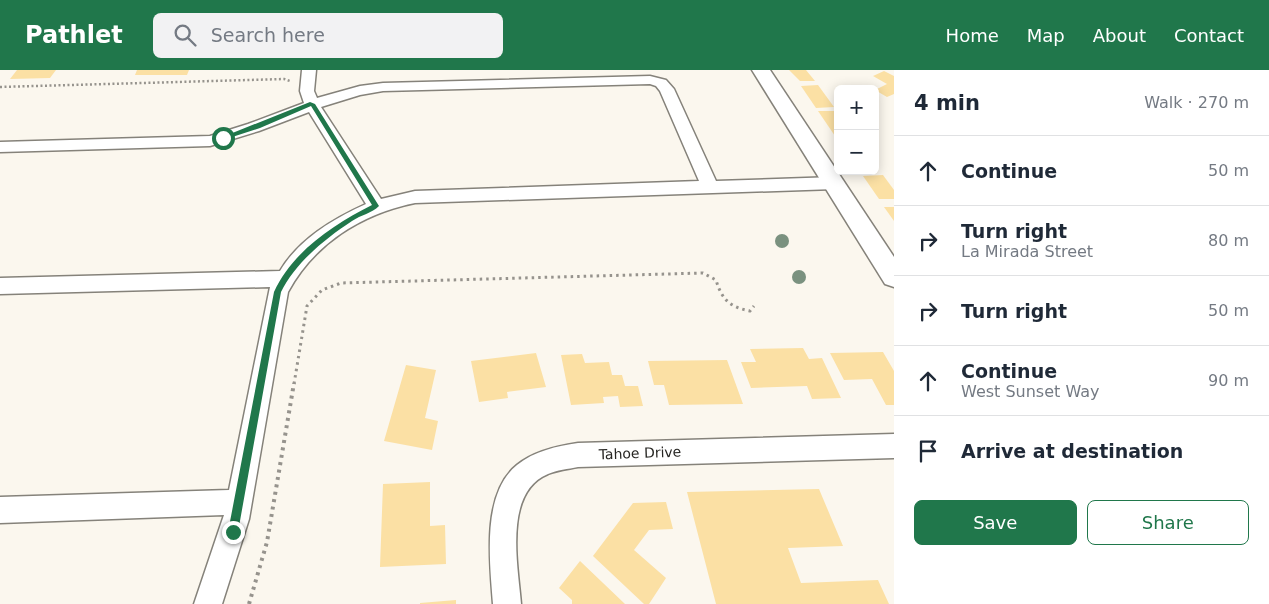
<!DOCTYPE html>
<html lang="en">
<head>
<meta charset="utf-8">
<style>
	:root { --surface:#fff; --page:#f2f2f3; --text:#1f2937; --muted:#747a83; --line:#e0e1e3; --accent:#20774b }
	body { margin:0; font-family:"DejaVu Sans",sans-serif; background:var(--page); color:var(--text) }
	.controls { position:absolute; right:15px; top:15px; display:grid; overflow:hidden; border-radius:8px; box-shadow:0 2px 12px #0003 }
	.controls button { width:45px; height:45px; display:grid; place-items:center; padding:0; border:0; border-bottom:1px solid var(--line); background:var(--surface); color:var(--text); font:25px sans-serif }
	.stop { position:absolute; width:15px; height:15px; margin:-11px; border:4px solid #20774b; border-radius:50%; background:#fff }
	.stop.end { background:#20774b; border-color:#fff; box-shadow:0 1px 5px #0008 }
	.list { margin:0; padding:0; list-style:none }
	h2 { display:flex; justify-content:space-between; align-items:center; height:65px; margin:0; padding:0 20px; font-size:21px }
	h2 small { font-size:16px; font-weight:400; color:var(--muted) }
	.list li { display:grid; grid-template-columns:32px 1fr auto; gap:15px; align-items:center; box-sizing:border-box; height:70px; padding:0 20px; border-top:1px solid var(--line) }
	.list b { display:block; font-size:19px; white-space:nowrap }
	.list p { margin:0; font-size:16px; white-space:nowrap; color:var(--muted) }
	.list em { font-size:16px; font-style:normal; color:var(--muted) }
	.actions { display:flex; gap:10px; padding:15px 20px }
	.actions a { flex:1; padding:11px 0; border:1px solid var(--accent); border-radius:8px; text-align:center; font-size:18px; color:var(--accent) }
	.actions .main { background:var(--accent); color:#fff }
	.icon { flex:none; width:28px; height:28px; fill:none; stroke:currentColor; stroke-width:2; stroke-linecap:round; stroke-linejoin:round }
	.map { position:relative; flex:none; width:894px; height:534px; overflow:hidden }
	header { display:flex; align-items:center; gap:30px; box-sizing:border-box; height:70px; padding:0 25px; background:var(--accent); color:#fff }
	header strong { font-size:24px }
	nav { display:flex; gap:28px; margin-inline-start:auto; font-size:18px }
	.search { width:350px; height:45px; background:var(--page); display:flex; align-items:center; gap:12px; box-sizing:border-box; padding:0 18px; border-radius:8px; color:var(--muted); font-size:19px }
	main { display:flex }
	aside { flex:1; background:var(--surface) }
	.map>svg:first-child { display:block }
	.building { fill:#fbe0a4 }
	.lines { fill:none; stroke-linecap:round; stroke-linejoin:round }
	.minor-casing { stroke:#85827a; stroke-width:3 }
	.tertiary-casing { stroke:#85827a; stroke-width:3 }
	.path-far2 { stroke:#96938d; stroke-width:2.5; stroke-dasharray:2 2.5; stroke-linecap:butt }
	.path-far1 { stroke:#96938d; stroke-width:3; stroke-dasharray:2.5 4; stroke-linecap:butt }
	.path { stroke:#96938d; stroke-width:4; stroke-dasharray:3 4.5; stroke-linecap:butt }
	.minor { fill:#fff; fill-rule:evenodd }
	.tertiary { fill:#fff; fill-rule:evenodd }
	.tree { fill:#7a917f }
	.route { fill:#20774b }
	.labels { text-anchor:middle; stroke-width:4.5; stroke-linejoin:round; paint-order:stroke }
	.street-label { font-size:14px; fill:#262522; stroke:#fff }
</style>
</head>
<body>
<header>
<strong>Pathlet</strong>
<div class="search"><svg class="icon" aria-label="search" viewBox="0 0 24 24"><circle cx="10" cy="10" r="6"/><path d="M15 15l6 6"/></svg>Search here</div>
<nav><a>Home</a><a>Map</a><a>About</a><a>Contact</a></nav>
</header>
<main>
<div class="map">
<svg width="894" height="534" viewBox="0 0 894 534">
	<rect width="100%" height="100%" fill="#fbf7ee"/>
	<g class="building">
		<polygon points="17,0 56,0 50,8 10,9"/>
		<polygon points="137,0 189,0 187,5 135,5"/>
		<polygon points="789,0 806,0 815,11 800,11"/>
		<polygon points="884,1 894,6 894,24 887,27 875,20 887,14 873,6"/>
		<polygon points="818,15 834,37 816,38 801,16"/>
		<polygon points="818,41 838,41 838,66 835,66"/>
		<polygon points="883,105 894,120 894,129 879,129 863,106"/>
		<polygon points="884,137 894,137 894,151"/>
		<polygon points="803,278 809,289 822,288 841,328 812,329 807,316 751,318 741,292 756,292 750,279"/>
		<polygon points="883,282 894,301 894,335 886,335 872,309 844,310 830,283"/>
		<polygon points="536,283 546,317 507,322 508,328 479,332 471,291"/>
		<polygon points="582,284 585,293 609,292 612,305 622,305 625,316 638,316 643,336 620,337 618,326 603,327 604,333 571,335 561,285"/>
		<polygon points="727,290 743,334 669,335 664,315 654,315 648,291"/>
		<polygon points="406,295 436,300 425,348 438,351 432,380 384,371"/>
		<polygon points="430,412 430,456 445,455 446,494 380,497 383,414"/>
		<polygon points="819,419 843,476 788,478 801,513 878,510 889,534 716,534 687,422"/>
		<polygon points="666,432 673,459 649,460 634,480 666,508 649,534 644,534 593,486 633,433"/>
		<polygon points="580,491 625,534 572,534 572,530 559,518"/>
		<polygon points="456,530 456,534 420,534 420,533"/>
	</g>
	<g class="lines">
		<g class="minor-casing">
			<g id="minor">
				<path d="M 302,0 L 316,0 L 314,21 L 317,28 L 360,16 L 383,13 L 650,6 L 666,10 L 674,19 L 716,111 L 835,107 L 841,109 L 844,113 L 841,117 L 835,119 L 415,133 C 361,144 314,174 288,222 L 249,449 L 222,534 L 194,534 L 224,445 L 0,453 L 0,427 L 229,420 L 270,217 L 0,224 L 0,208 L 280,201 C 299,169 333,149 366,134 L 309,42 L 259,61 L 210,76 L 0,82 L 0,72 L 210,66 L 248,54 L 304,33 L 300,21 ZM 650,14 L 656,16 L 660,21 L 699,111 L 415,121 L 381,129 L 321,37 L 360,25 L 383,21 Z"/>
				<path d="M 894,364 L 894,388 L 578,397 C 568,399 557,400 548,404 C 503,422 518,496 521,534 L 493,534 C 490,493 481,424 517,395 C 534,381 557,376 578,373 Z"/>
			</g>
		</g>
		<g class="tertiary-casing">
			<polygon id="tertiary" points="752,0 770,0 894,187 894,217 885,214"/>
		</g>
		<polyline class="path-far2" points="0,17 284,9 290,11"/>
		<path class="path-far1" d="M 294,314 L 307,236 L 322,220 L 341,213 L 703,203 L 716,210 C 722,230 730,237 750,241 L 754,236"/>
		<polyline class="path" points="249,534 267,472 294,313"/>
		<use href="#minor" class="minor"/>
		<use href="#tertiary" class="tertiary"/>
	</g>
	<g class="tree">
		<circle cx="782" cy="171" r="7"/>
		<circle cx="799" cy="207" r="7"/>
	</g>
	<path class="route" d="M 310,32 L 315,34 L 379,136 C 372,143 361,145 352,151 C 326,168 295,193 281,222 L 238,462 L 233,467 L 228,462 L 274,222 C 292,182 334,154 372,135 L 311,36 L 260,58 L 223,70 L 220,68 Z"/>
	<g class="labels">
		<g class="street-label">
			<text transform="translate(640 383) rotate(-2)" y="5">Tahoe Drive</text>
		</g>
	</g>
</svg>
<div class="controls">
<button>+</button>
<button>−</button>
</div>
<div class="stop" style="left:223px;top:68px"></div>
<div class="stop end" style="left:233px;top:462px"></div>
</div>
<aside>
<h2>4 min<small>Walk · 270 m</small></h2>
<ul class="list">
<li><svg class="icon" aria-label="ahead" viewBox="0 0 24 24"><path d="M12 20V5M6 11l6-6 6 6"/></svg><div><b>Continue</b></div><em>50 m</em></li>
<li><svg class="icon" aria-label="right" viewBox="0 0 24 24"><path d="M7 20v-9h11M14 6l5 5-5 5"/></svg><div><b>Turn right</b><p>La Mirada Street</p></div><em>80 m</em></li>
<li><svg class="icon" aria-label="right" viewBox="0 0 24 24"><path d="M7 20v-9h11M14 6l5 5-5 5"/></svg><div><b>Turn right</b></div><em>50 m</em></li>
<li><svg class="icon" aria-label="ahead" viewBox="0 0 24 24"><path d="M12 20V5M6 11l6-6 6 6"/></svg><div><b>Continue</b><p>West Sunset Way</p></div><em>90 m</em></li>
<li><svg class="icon" aria-label="arrive" viewBox="0 0 24 24"><path d="M6 21V4h12l-3 4 3 4H6"/></svg><div><b>Arrive at destination</b></div></li>
</ul>
<div class="actions"><a class="main">Save</a><a>Share</a></div>
</aside>
</main>
</body>
</html>
